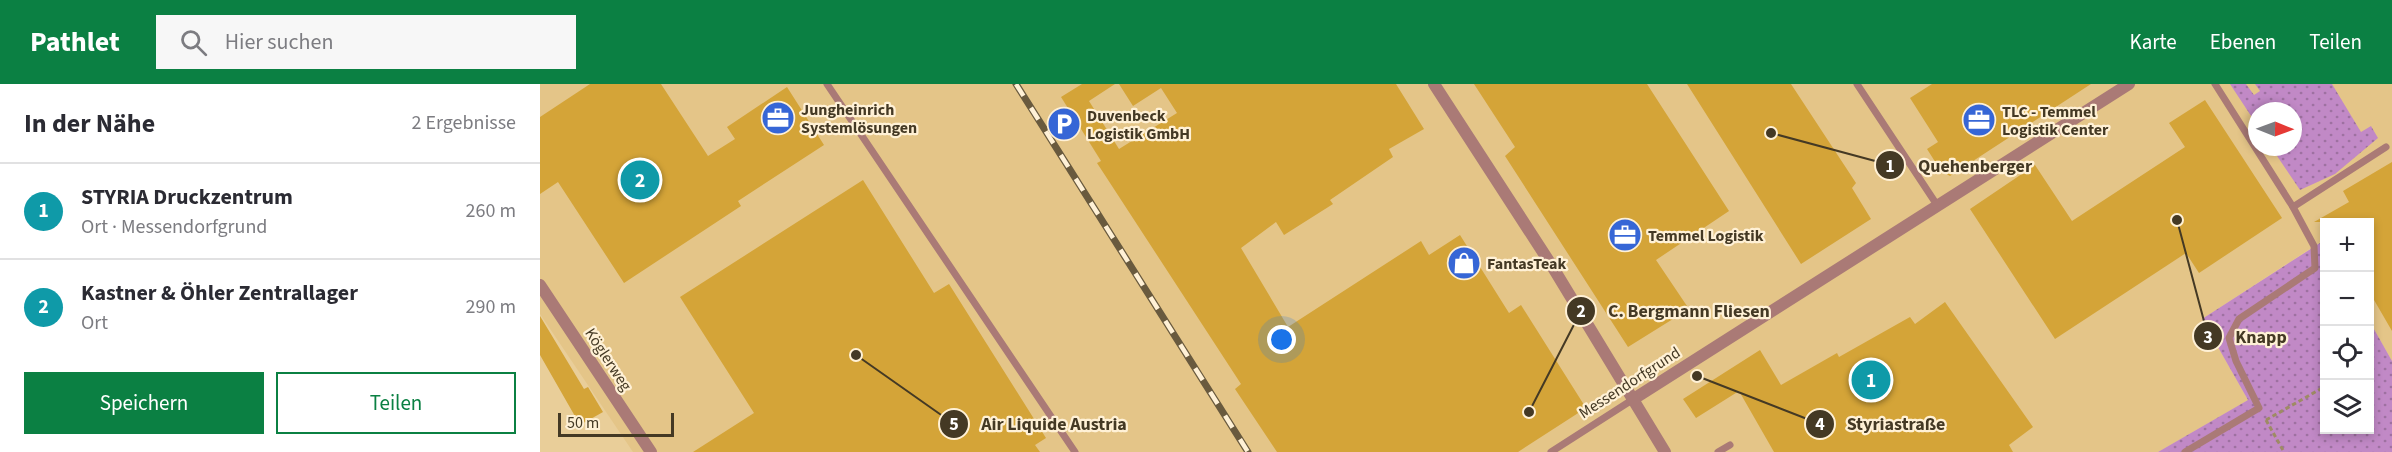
<!DOCTYPE html>
<html lang="de">
<head>
<meta charset="utf-8">
<style>
	:root { --surface:#fff; --page:#f7f7f7; --text:#2b2b33; --muted:#7c7c81; --line:#e1e1e2; --accent:#0b8043 }
	body { margin:0; font-family:"Source Sans 3",sans-serif; background:var(--page); color:var(--text) }
	.controls { position:absolute; right:18px; bottom:18px; display:grid; overflow:hidden; border-radius:0px; box-shadow:0 3px 9px #0003 }
	.controls button { width:54px; height:54px; display:grid; place-items:center; padding:0; border:0; border-bottom:2px solid var(--line); background:var(--surface); color:var(--text); font:30px sans-serif }
	.compass { position:absolute; left:1708px; top:18px; width:54px; height:54px; border-radius:50%; background:var(--surface); box-shadow:0 3px 9px #0003; rotate:91deg }
	.scale { position:absolute; left:18px; bottom:15px; width:116px; box-sizing:border-box; padding-left:6px; border:3px solid #443924; border-top:0; font-size:16px; line-height:21px; white-space:nowrap; color:#443924; -webkit-text-stroke:4px #fff1d6; paint-order:stroke }
	.you { position:absolute; left:742px; top:256px; width:21px; height:21px; margin:-15px; border:4px solid #fff; border-radius:50%; background:#1a73e8; box-shadow:0 0 0 9px #1a73e833 }
	.badge { display:grid; place-items:center; width:39px; height:39px; border-radius:50%; background:var(--accent); color:#fff; font-size:20px; font-weight:700 }
	.pin { position:absolute; translate:-50% -50%; border:3px solid #fff; box-shadow:0 2px 6px #0006 }
	.list { margin:0; padding:0; list-style:none }
	h2 { display:flex; justify-content:space-between; align-items:center; height:78px; margin:0; padding:0 24px; font-size:26px }
	h2 small { font-size:20px; font-weight:400; color:var(--muted) }
	.list li { display:grid; grid-template-columns:39px 1fr auto; gap:18px; align-items:center; box-sizing:border-box; height:96px; padding:0 24px; border-top:2px solid var(--line) }
	.list b { display:block; font-size:22px; white-space:nowrap }
	.list p { margin:0; font-size:20px; white-space:nowrap; color:var(--muted) }
	.list em { font-size:20px; font-style:normal; color:var(--muted) }
	.actions { display:flex; gap:12px; padding:18px 24px }
	.actions a { flex:1; padding:14px 0; border:2px solid var(--accent); border-radius:0px; text-align:center; font-size:21px; color:var(--accent) }
	.actions .main { background:var(--accent); color:#fff }
	.icon { flex:none; width:33px; height:33px; fill:none; stroke:currentColor; stroke-width:2; stroke-linecap:round; stroke-linejoin:round }
	.map { position:relative; flex:none; width:1852px; height:368px; overflow:hidden }
	header { display:flex; align-items:center; gap:36px; box-sizing:border-box; height:84px; padding:0 30px; background:var(--accent); color:#fff }
	header strong { font-size:28px }
	nav { display:flex; gap:33px; margin-inline-start:auto; font-size:21px }
	.search { width:420px; height:54px; background:var(--page); display:flex; align-items:center; gap:15px; box-sizing:border-box; padding:0 21px; border-radius:0px; color:var(--muted); font-size:22px }
	main { display:flex }
	aside { flex:1; background:var(--surface) }
	.map>svg:first-child { display:block }
	.built { fill:#e4c588; fill-rule:evenodd }
	.grass { fill:url(#grass-dots) }
	.building { fill:#d4a438 }
	.lines { fill:none; stroke-linecap:round; stroke-linejoin:round }
	.path { stroke:#9e8b64; stroke-width:3; stroke-dasharray:4.5 3; stroke-linecap:butt }
	.service { stroke:#aa7a76; stroke-width:7 }
	.minor { stroke:#aa7a76; stroke-width:12 }
	.tertiary { stroke:#aa7a76; stroke-width:12 }
	.rail-casing { stroke:#695a3e; stroke-width:7 }
	.rail { stroke:#fff1d6; stroke-width:4.5; stroke-dasharray:14; stroke-linecap:butt }
	.labels { text-anchor:middle; stroke-width:4.5; stroke-linejoin:round; paint-order:stroke }
	.poi-label { font-size:16px; font-weight:bold; fill:#443924; stroke:#fff1d6; text-anchor:start }
	.street-label { font-size:16px; fill:#443924; stroke:#fff1d6 }
	.leader { fill:none; stroke:#443924; stroke-width:2 }
	.callout-dot { fill:#443924; stroke:#fff1d6; stroke-width:2 }
	.mark-label { font-size:18px; text-anchor:middle; font-weight:bold; fill:#fff }
	.callout-label { font-size:18px; text-anchor:middle; font-weight:bold; fill:#443924; stroke:#fff1d6; stroke-width:4.5; stroke-linejoin:round; paint-order:stroke }
</style>
</head>
<body>
<header>
<strong>Pathlet</strong>
<div class="search"><svg class="icon" aria-label="search" viewBox="0 0 24 24"><circle cx="10" cy="10" r="6"/><path d="M15 15l6 6"/></svg>Hier suchen</div>
<nav><a>Karte</a><a>Ebenen</a><a>Teilen</a></nav>
</header>
<main>
<aside>
<h2>In der Nähe<small>2 Ergebnisse</small></h2>
<ul class="list">
<li><span class="badge" style="background:#0f9aa8">1</span><div><b>STYRIA Druckzentrum</b><p>Ort · Messendorfgrund</p></div><em>260 m</em></li>
<li><span class="badge" style="background:#0f9aa8">2</span><div><b>Kastner &amp; Öhler Zentrallager</b><p>Ort</p></div><em>290 m</em></li>
</ul>
<div class="actions"><a class="main">Speichern</a><a>Teilen</a></div>
</aside>
<div class="map">
<svg width="1852" height="368" viewBox="0 0 1852 368">
	<defs>
		<pattern id="grass-dots" width="8" height="8" patternUnits="userSpaceOnUse" patternTransform="scale(1.5)"><rect width="8" height="8" fill="#c189c6"/><path d="M2 2h.1M6 6h.1" fill="none" stroke="#9e71a1" stroke-width="1.8" stroke-linecap="round"/></pattern>
	</defs>
	<rect width="100%" height="100%" fill="#e9ce99"/>
	<path class="built" d="M 0,0 L 1852,0 L 1852,277 L 1830,238 L 1830,138 L 1784,138 L 1784,160 L 1782,157 L 1662,235 L 1708,316 L 1618,368 L 93,368 L 0,230 ZM 1717,27 L 1753,27 L 1753,63 L 1717,63 Z"/>
	<g class="grass">
		<polygon points="1690,0 1706,0 1714,11 1720,7 1715,0 1792,0 1821,48 1831,42 1838,54 1795,90 1760,106 1731,63 1753,63 1753,27 1717,27 1717,41"/>
		<polygon points="1783,157 1784,160 1784,346 1830,346 1830,238 1852,277 1852,368 1618,368 1708,316 1662,235"/>
	</g>
	<g class="building">
		<polygon points="50,0 121,0 168,72 195,55 187,43 247,3 284,61 198,117 201,122 84,199 18,98 0,110 0,33"/>
		<polygon points="542,0 575,0 549,17 579,65 637,29 621,4 593,22 579,0 856,0 884,45 849,65 853,73 790,116 793,120 744,151 736,138 701,164 748,243 881,157 889,171 920,151 969,229 981,221 1046,324 978,368 737,368 695,305 701,300 557,79 561,77 521,13"/>
		<polygon points="934,0 1107,0 1189,127 1116,176 1149,225 1088,263 965,72 975,63"/>
		<polygon points="1147,0 1251,0 1316,99 1312,104 1331,135 1261,180"/>
		<polygon points="1392,0 1551,0 1410,92 1401,87 1387,65 1398,58 1370,14"/>
		<polygon points="1665,16 1742,134 1659,189 1646,169 1515,255 1430,125 1495,81 1532,137 1645,63 1629,39"/>
		<polygon points="1852,78 1852,247 1830,209 1830,138 1774,138 1809,118 1803,107"/>
		<polygon points="323,96 394,209 409,200 506,354 495,361 500,368 153,368 214,329 140,213"/>
		<polygon points="1405,218 1493,343 1469,361 1473,368 1234,368 1199,307 1156,334 1143,315 1220,266 1241,301 1297,269 1299,273 1370,233 1375,240"/>
		<polygon points="0,232 44,305 48,303 63,328 40,341 0,271"/>
	</g>
	<g class="lines">
		<g class="path">
			<polyline points="1830,278 1832,277"/>
			<polyline points="1726,336 1784,303"/>
			<polyline points="1726,336 1744,368"/>
		</g>
		<g class="service">
			<polyline points="287,0 535,368"/>
			<polyline points="1317,0 1397,121"/>
			<polyline points="1675,0 1753,123 1846,63"/>
			<polyline points="1011,368 1092,316"/>
			<polyline points="1178,368 1190,361"/>
			<polyline points="1645,368 1719,324 1696,277 1689,254 1699,235 1775,184 1774,162 1753,123"/>
		</g>
		<g class="minor">
			<polyline points="0,201 111,368"/>
			<polyline points="1092,316 1589,0"/>
		</g>
		<polyline class="tertiary" points="894,0 1012,182 1125,368"/>
		<g class="rail-casing">
			<polyline id="rail" points="476,0 708,368"/>
		</g>
		<use href="#rail" class="rail"/>
	</g>
	<defs>
		<g id="office-disc" transform="scale(1.725)"><circle r="9.5" fill="#3666d6" stroke="#fff1d6"/><path d="M-6-3h4V-5.5h4V-3h4V5H-6ZM-1-4.5V-3h2v-1.5ZM-6 0V1H6V0Z" fill="#fff"/></g>
		<g id="parking-disc" transform="scale(1.725)"><circle r="9.5" fill="#3666d6" stroke="#fff1d6"/><path d="M-3.5-5.5H1a3.5 3.5 0 0 1 0 7H-1V5.5H-3.5ZM-1-3.4V-.6H.8a1.4 1.4 0 0 0 0-2.8Z" fill="#fff"/></g>
		<g id="shop-disc" transform="scale(1.725)"><circle r="9.5" fill="#3666d6" stroke="#fff1d6"/><path d="M-5-2.5h2.3a2.7 3.5 0 0 1 5.4 0H5L5.5 6h-11ZM-1.5-2.5h3a1.5 2.3 0 0 0-3 0Z" fill="#fff"/></g>
	</defs>
	<g fill-rule="evenodd">
		<use href="#office-disc" x="238" y="34"/>
		<use href="#office-disc" x="1439" y="36"/>
		<use href="#parking-disc" x="524" y="40"/>
		<use href="#office-disc" x="1085" y="151"/>
		<use href="#shop-disc" x="924" y="179"/>
	</g>
	<g class="labels">
		<g class="poi-label">
			<text x="261" y="31">Jungheinrich<tspan x="261" dy="18">Systemlösungen</tspan></text>
			<text x="1462" y="33">TLC - Temmel<tspan x="1462" dy="18">Logistik Center</tspan></text>
			<text x="547" y="37">Duvenbeck<tspan x="547" dy="18">Logistik GmbH</tspan></text>
			<text x="1108" y="157">Temmel Logistik</text>
			<text x="947" y="185">FantasTeak</text>
		</g>
		<g class="street-label">
			<text transform="translate(69 275) rotate(57)" y="6">Köglerweg</text>
			<text transform="translate(1089 298) rotate(-33)" y="6">Messendorfgrund</text>
		</g>
	</g>
	<path class="leader" d="M1231 49L1350 81M989 328L1041 227M1637 136L1668 252M1157 292L1280 340M316 271L414 340"/>
	<g class="callout-dot">
		<circle cx="1231" cy="49" r="6"/>
		<circle cx="989" cy="328" r="6"/>
		<circle cx="1637" cy="136" r="6"/>
		<circle cx="1157" cy="292" r="6"/>
		<circle cx="316" cy="271" r="6"/>
		<circle cx="1350" cy="81" r="15"/>
		<circle cx="1041" cy="227" r="15"/>
		<circle cx="1668" cy="252" r="15"/>
		<circle cx="1280" cy="340" r="15"/>
		<circle cx="414" cy="340" r="15"/>
	</g>
	<g class="mark-label">
		<text x="1350" y="88">1</text>
		<text x="1041" y="233">2</text>
		<text x="1668" y="259">3</text>
		<text x="1280" y="346">4</text>
		<text x="414" y="346">5</text>
	</g>
	<g class="callout-label">
		<text x="1435" y="88">Quehenberger</text>
		<text x="1149" y="233">C. Bergmann Fliesen</text>
		<text x="1721" y="259">Knapp</text>
		<text x="1356" y="346">Styriastraße</text>
		<text x="514" y="346">Air Liquide Austria</text>
	</g>
</svg>
<div class="controls">
<button>+</button>
<button>−</button>
<button><svg class="icon" aria-label="locate" viewBox="0 0 24 24"><circle cx="12" cy="12" r="6"/><path d="M12 2v4M12 18v4M2 12h4M18 12h4"/></svg></button>
<button><svg class="icon" aria-label="layers" viewBox="0 0 24 24"><path d="M12 4l9 5-9 5-9-5zM3 14l9 5 9-5"/></svg></button>
</div>
<svg class="compass" viewBox="-18 -18 36 36"><path d="M0-13l5 13h-10z" fill="#e53935"/><path d="M0 13l5-13h-10z" fill="#7c7c81"/></svg>
<div class="scale">50 m</div>
<div class="you"></div>
<div class="pin badge" style="left:1331px;top:296px;background:#0f9aa8">1</div>
<div class="pin badge" style="left:100px;top:96px;background:#0f9aa8">2</div>
</div>
</main>
</body>
</html>
